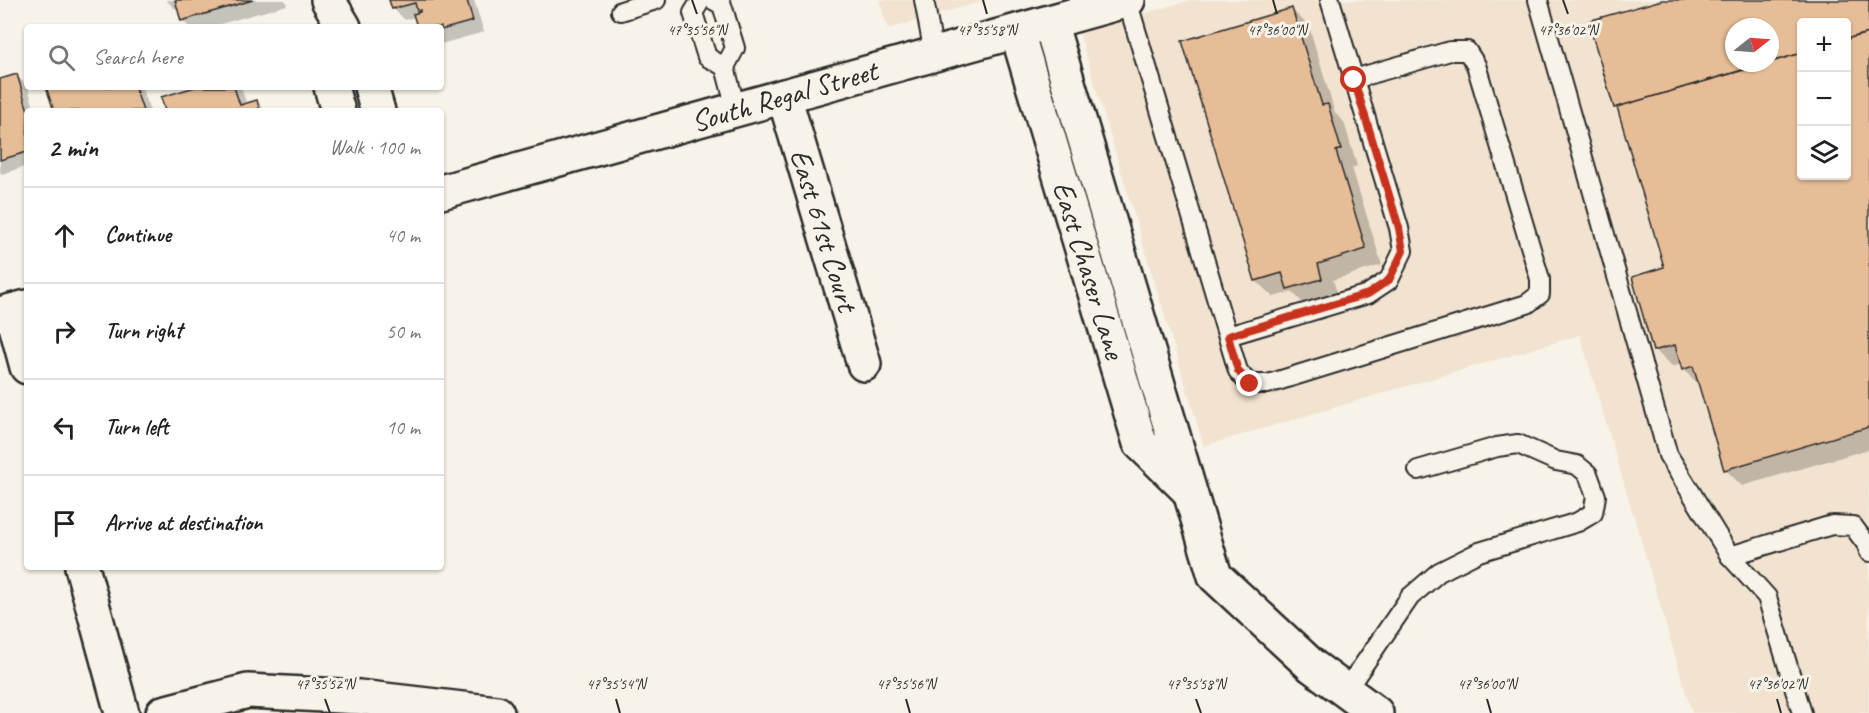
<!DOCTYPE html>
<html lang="en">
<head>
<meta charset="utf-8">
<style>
	:root { --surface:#fff; --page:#f2f2f2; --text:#202124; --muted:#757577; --line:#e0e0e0 }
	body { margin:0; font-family:Caveat,sans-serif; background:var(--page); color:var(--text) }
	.controls { position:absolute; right:18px; top:18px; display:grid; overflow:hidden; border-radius:6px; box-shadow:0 2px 4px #0004 }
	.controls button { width:54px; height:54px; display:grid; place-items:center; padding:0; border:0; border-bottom:2px solid var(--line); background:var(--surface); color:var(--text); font:30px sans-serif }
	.compass { position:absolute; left:1725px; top:18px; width:54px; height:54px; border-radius:50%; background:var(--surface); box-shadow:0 2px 4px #0004; rotate:73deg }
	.stop { position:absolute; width:18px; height:18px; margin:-14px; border:4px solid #c8321e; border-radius:50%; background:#fff }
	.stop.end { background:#c8321e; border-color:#fff; box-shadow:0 2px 6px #0008 }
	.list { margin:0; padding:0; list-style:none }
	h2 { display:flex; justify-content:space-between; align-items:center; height:78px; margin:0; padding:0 24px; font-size:26px }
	h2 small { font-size:20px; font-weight:400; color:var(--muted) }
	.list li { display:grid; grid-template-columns:39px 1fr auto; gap:18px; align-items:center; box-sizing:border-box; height:96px; padding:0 24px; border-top:2px solid var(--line) }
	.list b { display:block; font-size:22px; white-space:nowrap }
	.list em { font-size:20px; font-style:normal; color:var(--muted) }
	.icon { flex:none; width:33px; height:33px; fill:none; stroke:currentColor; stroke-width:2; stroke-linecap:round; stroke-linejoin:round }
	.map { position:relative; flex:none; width:1869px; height:713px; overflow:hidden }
	.search { position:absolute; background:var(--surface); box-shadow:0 2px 4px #0004; left:24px; top:24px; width:420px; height:66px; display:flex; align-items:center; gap:15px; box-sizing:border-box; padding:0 21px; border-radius:6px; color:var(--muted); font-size:22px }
	.panel { position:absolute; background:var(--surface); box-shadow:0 2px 4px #0004; left:24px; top:108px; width:420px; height:462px; border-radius:6px }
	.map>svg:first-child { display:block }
	.built { fill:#f2e3d0; fill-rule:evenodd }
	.shadow { fill:#0003; fill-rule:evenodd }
	.building { fill:#e7bd97; stroke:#2b2b2b; stroke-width:1.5 }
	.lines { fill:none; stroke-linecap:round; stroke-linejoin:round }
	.service-casing { stroke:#2b2b2b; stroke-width:22 }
	.minor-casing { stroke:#2b2b2b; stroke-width:38 }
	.tertiary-casing { stroke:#2b2b2b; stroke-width:38 }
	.service { stroke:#f7f3e8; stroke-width:18 }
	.minor { stroke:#f7f3e8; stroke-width:33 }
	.tertiary { stroke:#f7f3e8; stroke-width:33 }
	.route { stroke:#c8321e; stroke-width:8 }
	.ticks { fill:none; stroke:#2b2b2b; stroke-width:2 }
	.labels { text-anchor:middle; stroke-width:6; stroke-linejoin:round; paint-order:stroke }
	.street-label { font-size:30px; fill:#2b2b2b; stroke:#f7f3e8 }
	.ticks-label { font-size:15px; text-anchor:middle; fill:#2b2b2b; stroke:#f7f3e8; stroke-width:6; stroke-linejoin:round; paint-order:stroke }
</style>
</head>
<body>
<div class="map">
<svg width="1869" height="713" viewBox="0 0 1869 713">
	<rect width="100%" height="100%" fill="#f7f3e8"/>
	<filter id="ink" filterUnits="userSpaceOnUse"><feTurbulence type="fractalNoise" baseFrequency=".0167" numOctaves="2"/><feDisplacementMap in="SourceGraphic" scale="12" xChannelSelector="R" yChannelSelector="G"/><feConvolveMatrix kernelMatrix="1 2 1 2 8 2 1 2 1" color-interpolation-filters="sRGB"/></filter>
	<g filter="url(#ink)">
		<g class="built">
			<polygon points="879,0 987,0 888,29"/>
			<path d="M 1191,0 L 1869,0 L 1869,713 L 1692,713 L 1580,335 L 1204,446 L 1079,32 ZM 1802,22 L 1846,22 L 1846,176 L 1802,176 ZM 1734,27 L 1770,27 L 1770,63 L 1734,63 Z"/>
		</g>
		<g class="shadow">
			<polygon points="166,0 285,0 287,5 210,27 189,27 182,20 179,7 174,8"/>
			<polygon points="391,0 474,0 484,32 441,44 441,27 418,27 415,17 405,20 393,8"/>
			<path d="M 1667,0 L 1869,0 L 1869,449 L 1742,486 L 1725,469 L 1700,386 L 1683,369 L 1682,364 L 1672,367 L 1655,350 L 1666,269 L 1620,112 L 1615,107 ZM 1802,22 L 1846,22 L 1846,176 L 1802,176 ZM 1734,27 L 1770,27 L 1770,63 L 1734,63 Z"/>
			<polygon points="1292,10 1309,26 1335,113 1344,122 1357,166 1352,168 1382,265 1333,280 1338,295 1305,305 1292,292 1273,297 1256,281"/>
			<polygon points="17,76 28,87 35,111 27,111 27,166 2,174 0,172 0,81"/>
			<polygon points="47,87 140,87 143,90 150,111 55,111"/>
			<polygon points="200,87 241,87 247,105 257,102 266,111 166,111"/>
		</g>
		<g class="building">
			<polygon points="175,0 253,0 181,21"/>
			<polygon points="389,0 467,0 473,21 441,30 441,27 417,27 413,14 420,12 420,10 417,11 415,3 392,9"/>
			<polygon points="1662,0 1869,0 1869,33 1846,39 1846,22 1802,22 1802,53 1770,62 1770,27 1734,27 1734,63 1766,63 1614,108 1588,21"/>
			<polygon points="1292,8 1322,105 1328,104 1341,149 1336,151 1366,249 1318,264 1322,279 1287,289 1282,273 1255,281 1182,41"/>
			<polygon points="1869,33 1869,427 1724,470 1693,366 1682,370 1675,345 1653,351 1632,277 1664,267 1617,107 1802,53 1802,176 1846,176 1846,39"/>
			<polygon points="17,74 28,111 27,152 0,160 0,79"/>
			<polygon points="46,87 135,87 143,111 54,111"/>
			<polygon points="195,87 234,87 240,105 257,100 260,111 165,111 161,97"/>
		</g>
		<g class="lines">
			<g class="service-casing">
				<g id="service">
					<polyline points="701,0 693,13 707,57 725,67"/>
					<polyline points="713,0 722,5 735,48 725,67 736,109"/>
					<polyline points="924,0 934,54"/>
					<polyline points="1127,0 1238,371 1249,384 1268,384 1527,304 1540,294 1540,279 1476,65 1467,51 1450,51 1354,79"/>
					<polyline points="1538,0 1668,455 1730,556 1767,597 1802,713"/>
					<polyline points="621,11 656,0"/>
					<polyline points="1228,336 1368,294 1389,280 1403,251 1399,228 1330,0"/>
					<polyline points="1730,556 1832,525 1853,526 1867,545 1869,552"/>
					<polyline points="1345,692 1410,597 1439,572 1479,552 1578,522 1593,513 1596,496 1588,474 1577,465 1556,461 1518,444 1497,447 1418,470"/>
				</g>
			</g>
			<g class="minor-casing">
				<g id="minor">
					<polyline points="328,0 344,27"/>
					<polyline points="1050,22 1215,576 1312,666 1376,713"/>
					<polyline points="1017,32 1140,443 1186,488"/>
					<polyline points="331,87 338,111"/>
					<polyline points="371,87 378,111"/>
					<polyline points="784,96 864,364"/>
					<polyline points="12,311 27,367"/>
					<polyline points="82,567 122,713"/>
					<polyline points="163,713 248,691 359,697 497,713"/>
				</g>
			</g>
			<g class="tertiary-casing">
				<g id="tertiary">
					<polyline points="441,192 1128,0"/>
					<polyline points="0,314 27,307"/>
				</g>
			</g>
			<use href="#service" class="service"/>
			<use href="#minor" class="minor"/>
			<use href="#tertiary" class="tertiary"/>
		</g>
	</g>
	<g class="lines" filter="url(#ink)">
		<polyline class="route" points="1250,384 1238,371 1228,336 1368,294 1389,280 1403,251 1399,228 1354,80"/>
	</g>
	<path class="ticks" d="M 692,0 L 697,14M 983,0 L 987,14M 1273,0 L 1277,14M 1563,0 L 1568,14M 325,699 L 330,713M 616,699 L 620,713M 906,699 L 910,713M 1196,699 L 1201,713M 1487,699 L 1491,713M 1777,699 L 1781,713"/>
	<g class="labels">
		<g class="street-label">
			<text transform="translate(784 96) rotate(-16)" y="10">South Regal Street</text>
			<text transform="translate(824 230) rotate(73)" y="10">East 61st Court</text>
			<text transform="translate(1089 270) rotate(73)" y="10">East Chaser Lane</text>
		</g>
	</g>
	<g class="ticks-label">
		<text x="697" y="35">47°35'56"N</text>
		<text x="987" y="35">47°35'58"N</text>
		<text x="1277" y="35">47°36'00"N</text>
		<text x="1568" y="35">47°36'02"N</text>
		<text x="325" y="689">47°35'52"N</text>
		<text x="616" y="689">47°35'54"N</text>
		<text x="906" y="689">47°35'56"N</text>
		<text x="1196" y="689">47°35'58"N</text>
		<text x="1487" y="689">47°36'00"N</text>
		<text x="1777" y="689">47°36'02"N</text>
	</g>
</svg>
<div class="controls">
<button>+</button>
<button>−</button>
<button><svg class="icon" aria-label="layers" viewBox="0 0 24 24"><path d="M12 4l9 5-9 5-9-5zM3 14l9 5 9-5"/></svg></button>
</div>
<svg class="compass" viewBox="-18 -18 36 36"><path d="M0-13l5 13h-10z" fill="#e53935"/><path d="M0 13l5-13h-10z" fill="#757577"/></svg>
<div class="stop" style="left:1354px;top:80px"></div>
<div class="stop end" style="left:1250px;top:384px"></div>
<div class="search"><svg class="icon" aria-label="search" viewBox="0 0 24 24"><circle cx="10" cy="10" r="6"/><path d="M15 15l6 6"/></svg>Search here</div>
<section class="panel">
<h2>2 min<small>Walk · 100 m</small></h2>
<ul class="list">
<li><svg class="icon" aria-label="ahead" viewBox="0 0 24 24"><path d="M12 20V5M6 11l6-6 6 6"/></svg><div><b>Continue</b></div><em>40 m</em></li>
<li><svg class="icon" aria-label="right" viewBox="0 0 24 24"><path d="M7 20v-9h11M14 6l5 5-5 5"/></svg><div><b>Turn right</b></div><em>50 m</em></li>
<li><svg class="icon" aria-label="left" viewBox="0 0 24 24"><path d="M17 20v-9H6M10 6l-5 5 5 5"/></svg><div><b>Turn left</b></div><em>10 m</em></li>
<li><svg class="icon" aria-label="arrive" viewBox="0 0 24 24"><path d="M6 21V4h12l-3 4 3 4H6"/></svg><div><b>Arrive at destination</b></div></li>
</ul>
</section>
</div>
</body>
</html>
